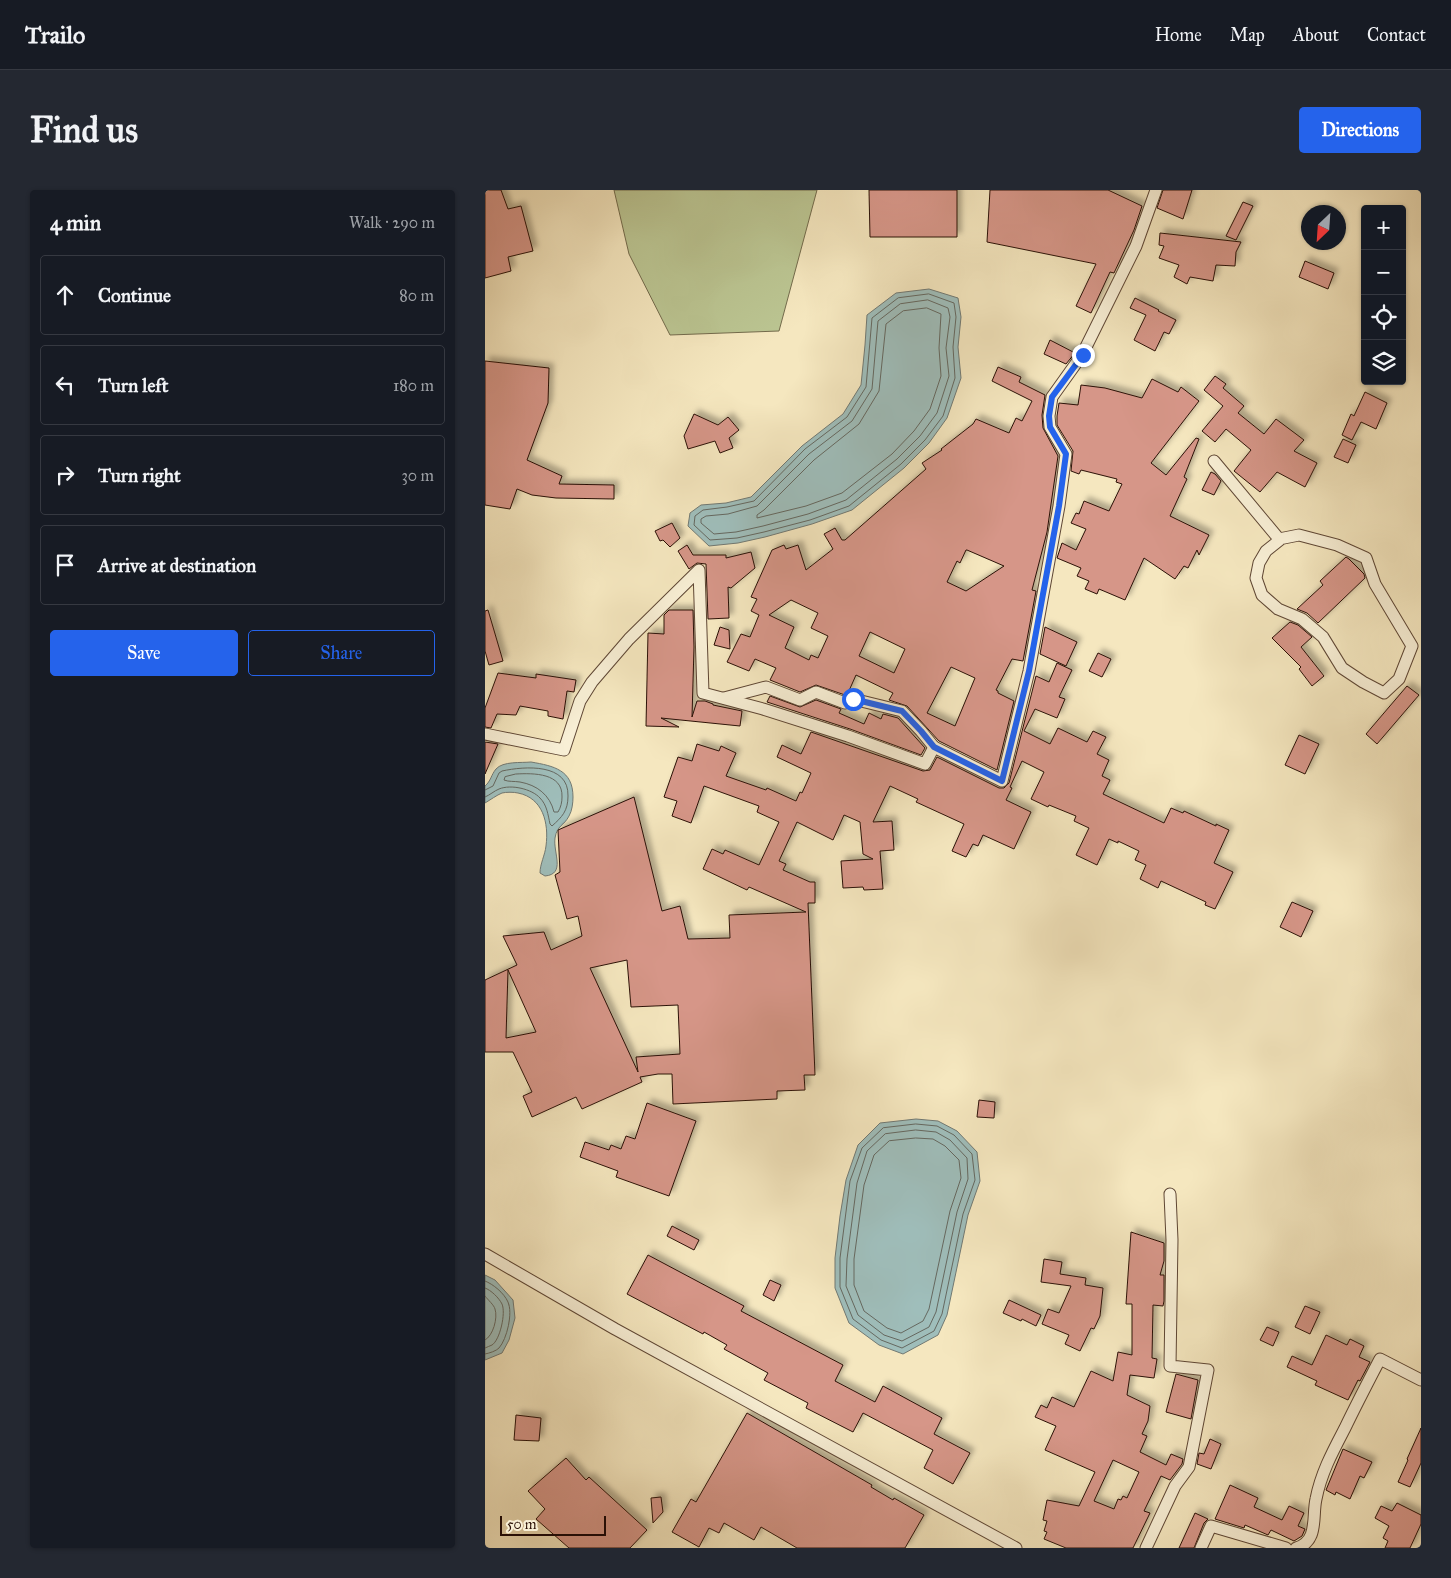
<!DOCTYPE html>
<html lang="en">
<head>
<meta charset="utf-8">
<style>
	:root { --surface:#171b24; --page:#242831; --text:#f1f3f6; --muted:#9ea1a6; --line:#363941; --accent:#2563eb }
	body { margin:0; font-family:"IM FELL Great Primer",serif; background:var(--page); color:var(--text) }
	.controls { position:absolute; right:15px; top:15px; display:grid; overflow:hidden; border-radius:5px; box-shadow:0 1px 4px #0004 }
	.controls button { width:45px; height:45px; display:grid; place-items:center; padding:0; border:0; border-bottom:1px solid var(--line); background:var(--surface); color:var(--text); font:25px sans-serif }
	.compass { position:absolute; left:816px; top:15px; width:45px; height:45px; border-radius:50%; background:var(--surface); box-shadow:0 1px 4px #0004; rotate:205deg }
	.scale { position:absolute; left:15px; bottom:12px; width:106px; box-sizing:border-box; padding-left:5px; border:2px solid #2b1106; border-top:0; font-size:14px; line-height:18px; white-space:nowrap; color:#2b1106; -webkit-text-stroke:4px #f8efd5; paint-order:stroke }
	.stop { position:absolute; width:15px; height:15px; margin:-11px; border:4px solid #2563eb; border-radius:50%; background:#fff }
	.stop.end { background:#2563eb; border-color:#fff; box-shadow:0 1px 5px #0008 }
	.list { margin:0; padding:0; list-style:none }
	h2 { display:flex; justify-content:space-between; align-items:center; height:65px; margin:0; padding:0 20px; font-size:21px }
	h2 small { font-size:16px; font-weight:400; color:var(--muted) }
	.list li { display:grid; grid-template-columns:32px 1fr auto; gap:15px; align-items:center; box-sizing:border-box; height:80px; margin:0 10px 10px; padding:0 10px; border:1px solid var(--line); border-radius:5px }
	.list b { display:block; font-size:19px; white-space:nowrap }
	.list em { font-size:16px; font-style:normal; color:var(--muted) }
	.actions { display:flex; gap:10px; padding:15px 20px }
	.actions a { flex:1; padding:11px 0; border:1px solid var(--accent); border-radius:5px; text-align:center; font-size:18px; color:var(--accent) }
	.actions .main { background:var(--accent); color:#fff }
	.icon { flex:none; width:28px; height:28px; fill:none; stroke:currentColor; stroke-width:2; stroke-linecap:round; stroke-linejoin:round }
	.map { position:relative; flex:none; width:936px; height:1358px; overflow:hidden; border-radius:5px }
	header { display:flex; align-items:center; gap:30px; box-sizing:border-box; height:70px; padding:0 25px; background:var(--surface); border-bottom:1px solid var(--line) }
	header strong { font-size:24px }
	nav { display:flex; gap:28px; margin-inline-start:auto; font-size:18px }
	.intro { display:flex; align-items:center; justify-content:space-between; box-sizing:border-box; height:120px; padding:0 30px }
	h1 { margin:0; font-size:35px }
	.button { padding:12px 22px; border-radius:5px; background:var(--accent); color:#fff; font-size:18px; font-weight:700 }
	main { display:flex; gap:30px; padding:0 30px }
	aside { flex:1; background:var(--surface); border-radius:5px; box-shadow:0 1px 4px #0004 }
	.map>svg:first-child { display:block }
	.green { fill:#bbc592; stroke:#736b4c }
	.water { fill:#9fbebb; stroke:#717973 }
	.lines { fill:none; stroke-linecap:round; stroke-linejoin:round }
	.shore { stroke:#656860; stroke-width:1 }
	.building { fill:#d69688; stroke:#2b1106; fill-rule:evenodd; filter:url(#shadow) }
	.street-casing { stroke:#5e4634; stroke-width:13 }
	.street { stroke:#f8efd5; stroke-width:11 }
	.route { stroke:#2563eb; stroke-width:6 }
</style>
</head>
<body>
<header>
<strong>Trailo</strong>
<nav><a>Home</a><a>Map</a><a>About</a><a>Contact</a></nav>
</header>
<div class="intro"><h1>Find us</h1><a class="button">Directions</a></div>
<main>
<aside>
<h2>4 min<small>Walk · 290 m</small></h2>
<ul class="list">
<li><svg class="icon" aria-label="ahead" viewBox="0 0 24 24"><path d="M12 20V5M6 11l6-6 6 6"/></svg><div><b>Continue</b></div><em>80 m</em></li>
<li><svg class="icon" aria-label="left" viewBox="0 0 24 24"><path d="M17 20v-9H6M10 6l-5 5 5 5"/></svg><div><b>Turn left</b></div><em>180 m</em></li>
<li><svg class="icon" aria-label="right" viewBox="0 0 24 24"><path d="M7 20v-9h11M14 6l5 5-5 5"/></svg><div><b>Turn right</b></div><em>30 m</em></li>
<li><svg class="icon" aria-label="arrive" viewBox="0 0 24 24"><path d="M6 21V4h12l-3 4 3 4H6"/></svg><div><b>Arrive at destination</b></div></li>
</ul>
<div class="actions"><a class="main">Save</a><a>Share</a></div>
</aside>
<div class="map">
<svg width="936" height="1358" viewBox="0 0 936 1358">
	<defs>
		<filter id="shadow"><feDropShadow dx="4.5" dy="-4.5" stdDeviation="2.5" flood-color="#0004"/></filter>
	</defs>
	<rect width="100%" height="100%" fill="#f5e7bf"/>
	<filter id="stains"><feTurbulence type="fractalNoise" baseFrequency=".004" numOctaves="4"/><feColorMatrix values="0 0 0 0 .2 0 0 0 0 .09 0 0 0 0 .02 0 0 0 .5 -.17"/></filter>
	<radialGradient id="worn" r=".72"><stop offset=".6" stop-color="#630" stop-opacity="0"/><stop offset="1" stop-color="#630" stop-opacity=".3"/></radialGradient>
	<polygon class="green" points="129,0 332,0 294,141 185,145 144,64"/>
	<g class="water">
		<polygon points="444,99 473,108 476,127 473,157 476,188 462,228 444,253 419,278 367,320 327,334 280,347 253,353 224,356 203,336 205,323 216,315 241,313 266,307 317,256 358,224 376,195 380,155 382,125 411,103"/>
		<path d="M 46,572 C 69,576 88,580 88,607 C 88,613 87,621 84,626 C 79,636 72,635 70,648 C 68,663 81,684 60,686 L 55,683 C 55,674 60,665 61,656 C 64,633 58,608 33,603 C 29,602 21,602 17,603 C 12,605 5,610 0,613 L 0,596 C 6,591 6,585 11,579 C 18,571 36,573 46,572 Z"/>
		<polygon points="431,929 453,931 472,941 492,962 495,991 483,1025 462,1125 453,1145 418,1164 394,1155 364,1133 350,1098 350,1068 355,1026 361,990 373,955 395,933"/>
		<polygon points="0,1085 10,1090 28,1110 30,1128 24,1150 17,1163 0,1170"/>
	</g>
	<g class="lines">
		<g class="shore">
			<polygon points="444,104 469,113 471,127 468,157 470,188 458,226 440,250 416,274 364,316 325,330 279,342 252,348 225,350 209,335 210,326 218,320 242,317 269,311 320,259 362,227 381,197 387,128 413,108"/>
			<polygon points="443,110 463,118 465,127 461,158 464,186 452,223 435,246 412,269 361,310 323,324 278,336 251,342 229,344 216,333 216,329 221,326 243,324 272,316 324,264 367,231 387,199 393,131 415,114"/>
			<polygon points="442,118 456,124 454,158 456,186 445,219 429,241 407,264 357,303 321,316 272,328 272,325 279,320 329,270 374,234 394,201 401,134 418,121"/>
			<path d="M 31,584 C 49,583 78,583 77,607 C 77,612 76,617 73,622 L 69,622 C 65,605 52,595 35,592 C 29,591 24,592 19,590 L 20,587 Z"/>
			<path d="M 0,600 L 8,596 L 14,583 L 17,581 C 40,576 84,573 83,606 C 83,621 77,627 67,636 L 65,634 C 63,625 62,615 55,608 C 47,599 26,594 14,599 C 9,601 5,605 0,607"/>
			<polygon points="431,934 452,936 469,945 487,964 490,990 478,1024 457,1124 449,1141 417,1158 396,1150 368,1129 355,1097 355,1068 365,991 377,958 398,938"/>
			<polygon points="431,940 451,942 465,950 482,968 483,989 472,1022 451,1122 444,1137 417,1151 399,1145 373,1125 361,1096 362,1069 372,993 382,961 400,944"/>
			<polygon points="431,948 448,949 460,956 474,970 476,988 465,1021 444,1119 438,1131 416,1143 402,1138 379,1121 369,1095 369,1069 379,995 389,965 404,951"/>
			<path d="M 0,1091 C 8,1094 19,1103 23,1112 C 28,1123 22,1149 14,1158 C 11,1161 5,1163 0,1164"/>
			<path d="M 0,1098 C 6,1100 14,1108 17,1114 C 21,1123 15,1150 7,1155 C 5,1156 2,1157 0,1158"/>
			<path d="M 0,1106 C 3,1110 9,1115 10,1119 C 13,1128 8,1146 0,1150"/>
		</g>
	</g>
	<g class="building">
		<polygon points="0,0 16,0 23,19 36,16 48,61 23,67 26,81 0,88"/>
		<polygon points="384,0 472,0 472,47 385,47"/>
		<polygon points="505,0 623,0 657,16 649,40 629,83 625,82 606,123 591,116 611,74 502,52"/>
		<polygon points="678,0 707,0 698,29 672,18"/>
		<polygon points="758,12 768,16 751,50 741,46"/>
		<polygon points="675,43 756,52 751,62 750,76 731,75 728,91 705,87 702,94 689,87 694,75 674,68 679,56 674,55"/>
		<polygon points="820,71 849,83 843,99 814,87"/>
		<polygon points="650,108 674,120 673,121 691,130 684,144 679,142 670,161 649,150 661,125 645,118"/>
		<polygon points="565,150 590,163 581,174 559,164"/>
		<polygon points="0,171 64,178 63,213 42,270 77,286 74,294 129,295 129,309 71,308 47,305 32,299 25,319 0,315"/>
		<path d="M 513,177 L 536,187 L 534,192 L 560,205 L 557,225 L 558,238 L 573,266 L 562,342 L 547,400 L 551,401 L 538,471 L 527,469 L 511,500 L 513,501 L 513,503 L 529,511 L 512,580 L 454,551 L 422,516 L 404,510 L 408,503 L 371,485 L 363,503 L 360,505 L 331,495 L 315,502 L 285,490 L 291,478 L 270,469 L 264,481 L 242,472 L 256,444 L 265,447 L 274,425 L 266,421 L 272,409 L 266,407 L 287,360 L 299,355 L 301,359 L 313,355 L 321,380 L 348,359 L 339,344 L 350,338 L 357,350 L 360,350 L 441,279 L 437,273 L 457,260 L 456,259 L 488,234 L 491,229 L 524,243 L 531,228 L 537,231 L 547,211 L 507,191 ZM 481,360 L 482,360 L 519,376 L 481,401 L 462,392 L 472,371 L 475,373 ZM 306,410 L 333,423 L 326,438 L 343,446 L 333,468 L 326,465 L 324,470 L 300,458 L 309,437 L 284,425 ZM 385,442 L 420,459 L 409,483 L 374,466 ZM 466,477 L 490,488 L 470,536 L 442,523 Z"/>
		<polygon points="730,186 741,194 738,198 759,216 753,223 779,244 791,229 819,250 809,261 832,273 820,297 792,282 775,302 749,281 766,260 741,239 730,252 717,241 738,216 719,200"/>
		<polygon points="667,189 693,202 696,197 714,211 666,273 681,285 711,248 714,249 699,287 702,289 685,326 724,345 714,365 712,360 703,378 699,376 690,389 659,368 640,410 614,399 612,404 600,399 604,391 592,386 596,378 572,368 577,353 591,360 601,339 586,333 591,323 594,324 599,311 624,321 637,294 631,292 632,289 596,280 594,284 586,281 588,261 572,235 572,226 574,213 593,215 596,195 620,198 657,208"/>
		<polygon points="880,202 902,213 891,239 876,232 867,250 857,245 866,224 869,226"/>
		<polygon points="209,224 233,235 243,227 254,240 244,248 248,258 235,263 230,251 203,259 199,246"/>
		<polygon points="858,249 871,255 863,273 849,267"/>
		<polygon points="726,282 730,284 736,291 729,305 717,300"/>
		<polygon points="187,333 195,348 185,357 178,350 175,351 170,341"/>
		<polygon points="202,355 208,365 241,365 241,368 266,362 270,378 246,398 243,397 244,428 223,429 221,374 212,373 204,379 193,361"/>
		<polygon points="861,367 864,369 879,384 880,388 833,433 822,423 812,419 838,395 835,391"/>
		<polygon points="3,420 18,471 4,475 0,461 0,421"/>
		<polygon points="184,420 208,420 209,457 207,527 212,511 220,511 228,514 228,515 257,521 255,536 176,528 194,537 161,536 163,443 179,444 179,425"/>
		<polygon points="805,432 813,435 827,447 816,457 839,486 827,496 814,479 816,477 787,448"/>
		<polygon points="235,437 244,440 245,459 229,455"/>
		<polygon points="560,437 592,452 581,476 555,464"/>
		<polygon points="613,463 626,469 617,487 604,481"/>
		<path d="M 572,473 L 587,480 L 574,507 L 580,509 L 572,528 L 550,519 L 539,541 L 565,554 L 573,538 L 602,552 L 608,541 L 621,547 L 612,564 L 624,570 L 617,586 L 625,590 L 618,604 L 679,633 L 686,618 L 698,623 L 699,621 L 731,636 L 731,634 L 744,640 L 729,673 L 748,682 L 730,719 L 720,715 L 721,712 L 676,691 L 673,698 L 655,689 L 661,675 L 650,670 L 654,661 L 633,651 L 633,653 L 624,649 L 612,675 L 591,665 L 604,638 L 589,631 L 591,626 L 564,615 L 563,617 L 546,609 L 559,582 L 537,571 L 525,597 L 527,598 L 521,610 L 546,622 L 529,659 L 498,645 L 493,656 L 488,654 L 481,667 L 467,661 L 479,634 L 431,612 L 433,609 L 405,596 L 388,632 L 407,631 L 409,660 L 395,661 L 398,699 L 379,700 L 378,697 L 358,698 L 356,671 L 388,669 L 378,664 L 375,632 L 359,625 L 348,650 L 312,632 L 294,671 L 301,674 L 298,680 L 325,692 L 330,692 L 330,713 L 323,713 L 330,885 L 319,885 L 320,900 L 292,901 L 292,909 L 188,914 L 187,884 L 173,884 L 155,887 L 157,892 L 97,919 L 91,907 L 47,927 L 38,906 L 47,902 L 28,862 L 0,862 L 0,790 L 32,775 L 18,746 L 59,742 L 66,760 L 97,746 L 93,726 L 82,729 L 70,685 L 75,682 L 73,640 L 149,607 L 177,721 L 195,716 L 203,749 L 245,748 L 244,725 L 321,722 L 264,697 L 262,700 L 218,679 L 227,659 L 238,664 L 240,660 L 274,675 L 294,632 L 272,622 L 274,616 L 219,596 L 206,633 L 187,626 L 192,611 L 179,607 L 193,567 L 207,571 L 212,554 L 234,561 L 236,556 L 251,563 L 241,586 L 281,600 L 282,598 L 311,611 L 315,602 L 317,603 L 326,583 L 292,567 L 297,555 L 316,564 L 326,542 L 438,581 L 445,580 L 452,567 L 514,598 L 519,598 L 524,593 L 551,486 L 564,492 ZM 142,770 L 146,817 L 193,815 L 195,864 L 151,867 L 153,882 L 105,778 ZM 23,780 L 51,842 L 21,848 Z"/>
		<polygon points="13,483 51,488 51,484 91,490 89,502 82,501 78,529 63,526 63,521 35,516 31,525 12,524 6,538 0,537 0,518"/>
		<polygon points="922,496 934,505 892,554 881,544"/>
		<polygon points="285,506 315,517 331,510 356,519 354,523 379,534 384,523 396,529 398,524 413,528 440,558 436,565 365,539 282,512"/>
		<polygon points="814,545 834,554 820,584 800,575"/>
		<polygon points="0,552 13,554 0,584"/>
		<polygon points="807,712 828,721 816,747 795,737"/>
		<polygon points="494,910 510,912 509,928 492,927"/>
		<polygon points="162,913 211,931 184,1006 131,987 133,981 95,967 100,952 124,960 126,955 136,959 141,946 150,949"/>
		<polygon points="187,1036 214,1050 209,1060 182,1046"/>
		<path d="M 646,1042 L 679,1053 L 679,1071 L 675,1085 L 679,1085 L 679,1111 L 678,1116 L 668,1115 L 667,1168 L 672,1169 L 669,1188 L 645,1185 L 642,1205 L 665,1216 L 663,1231 L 657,1244 L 662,1246 L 655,1262 L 681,1275 L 686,1264 L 698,1269 L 697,1274 L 685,1290 L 676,1286 L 659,1321 L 665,1323 L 648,1358 L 581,1358 L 559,1349 L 562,1342 L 559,1341 L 562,1331 L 558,1330 L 562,1310 L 594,1316 L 610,1282 L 560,1260 L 571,1236 L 550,1227 L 556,1215 L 562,1218 L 567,1207 L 589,1217 L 606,1181 L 628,1191 L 633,1162 L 647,1165 L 647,1114 L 641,1114 ZM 628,1270 L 654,1282 L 642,1308 L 638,1306 L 636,1310 L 633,1309 L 629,1319 L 609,1311 Z"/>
		<polygon points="163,1065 259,1116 256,1121 358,1175 350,1191 390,1212 398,1196 457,1228 449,1244 485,1263 468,1294 439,1278 448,1260 378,1223 368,1242 321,1218 323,1213 279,1190 283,1183 239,1159 242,1155 219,1142 218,1144 142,1104"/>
		<polygon points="559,1069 577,1072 575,1084 601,1088 600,1095 618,1098 615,1126 609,1139 606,1138 595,1161 580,1154 584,1145 557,1134 563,1119 574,1123 586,1096 556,1092"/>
		<polygon points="285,1090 296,1095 289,1111 278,1105"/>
		<polygon points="524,1110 556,1125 551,1136 537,1129 536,1131 518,1123"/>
		<polygon points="820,1116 835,1122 825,1144 810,1137"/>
		<polygon points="782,1137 794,1142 788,1156 775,1150"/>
		<polygon points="841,1145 862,1155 865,1149 879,1156 874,1167 885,1172 875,1191 873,1190 863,1210 830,1195 832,1191 802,1177 807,1166 827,1175"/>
		<polygon points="691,1184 713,1190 706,1229 681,1222"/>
		<polygon points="262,1223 387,1295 386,1297 408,1310 409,1308 439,1325 420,1358 312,1358 276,1337 269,1350 239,1333 234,1343 224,1338 214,1357 187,1342 206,1309 211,1312"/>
		<polygon points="31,1225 56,1228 54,1251 29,1250"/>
		<polygon points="936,1238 936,1273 925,1297 913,1292 923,1270 922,1269"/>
		<polygon points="725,1249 736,1254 726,1279 712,1274 714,1263 719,1264"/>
		<polygon points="858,1259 887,1272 879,1288 875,1286 865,1309 851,1302 850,1305 841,1300"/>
		<polygon points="81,1268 101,1290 104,1287 162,1340 145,1358 84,1358 51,1329 60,1319 43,1301"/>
		<polygon points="745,1295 773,1308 769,1317 797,1330 804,1316 819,1323 813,1336 820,1339 817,1346 809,1351 786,1340 783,1345 760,1335 759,1338 730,1329"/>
		<polygon points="176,1307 178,1322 168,1333 166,1308"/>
		<polygon points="912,1313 936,1325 936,1334 925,1358 900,1358 903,1351 898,1348 904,1336 890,1328 896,1316 907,1321"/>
		<polygon points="710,1323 723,1329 719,1333 709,1358 694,1358"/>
	</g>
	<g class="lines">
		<g class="street-casing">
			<g id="street">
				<polyline points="729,271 794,349 814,345 852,355 881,368 890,394 927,456 914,489 899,503 878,492 857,478 838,447 817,429 793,419 777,405 771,388 774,373 781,361 796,349"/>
				<polyline points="239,508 281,497 315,510 331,502 360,513 368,509 417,521 436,541 449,557"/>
				<polyline points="0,544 79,560 95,511 107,492 144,449 214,380 218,503 278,519 363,546 440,574 449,557 517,591 544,481 574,316 581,264 565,237 564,226 567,207 597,165 651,56 671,0"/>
				<polyline points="0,1064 130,1139 531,1358"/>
				<polyline points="661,1358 690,1296 704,1277 723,1180 685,1176 687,1050 685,1004"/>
				<polyline points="716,1358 726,1336 801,1358"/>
				<path d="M 811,1358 C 834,1352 827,1326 831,1309 C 836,1283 848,1261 860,1238 C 871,1215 883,1192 895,1169 L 936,1190"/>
			</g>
		</g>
		<use href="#street" class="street"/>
	</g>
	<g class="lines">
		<polyline class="route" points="368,509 417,521 436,541 449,557 517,591 544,481 574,316 581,264 565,237 564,226 567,207 598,165"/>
	</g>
	<rect width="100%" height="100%" filter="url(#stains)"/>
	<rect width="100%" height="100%" fill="url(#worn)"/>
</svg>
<div class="controls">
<button>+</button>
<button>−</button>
<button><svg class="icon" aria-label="locate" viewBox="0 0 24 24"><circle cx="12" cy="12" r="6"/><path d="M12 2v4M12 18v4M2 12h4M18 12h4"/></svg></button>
<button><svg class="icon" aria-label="layers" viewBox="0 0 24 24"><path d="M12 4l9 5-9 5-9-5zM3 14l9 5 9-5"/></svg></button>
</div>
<svg class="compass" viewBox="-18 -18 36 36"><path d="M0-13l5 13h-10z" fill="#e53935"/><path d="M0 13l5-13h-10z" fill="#9ea1a6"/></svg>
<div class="scale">50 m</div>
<div class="stop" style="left:368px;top:509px"></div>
<div class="stop end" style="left:598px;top:165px"></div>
</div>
</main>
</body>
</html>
